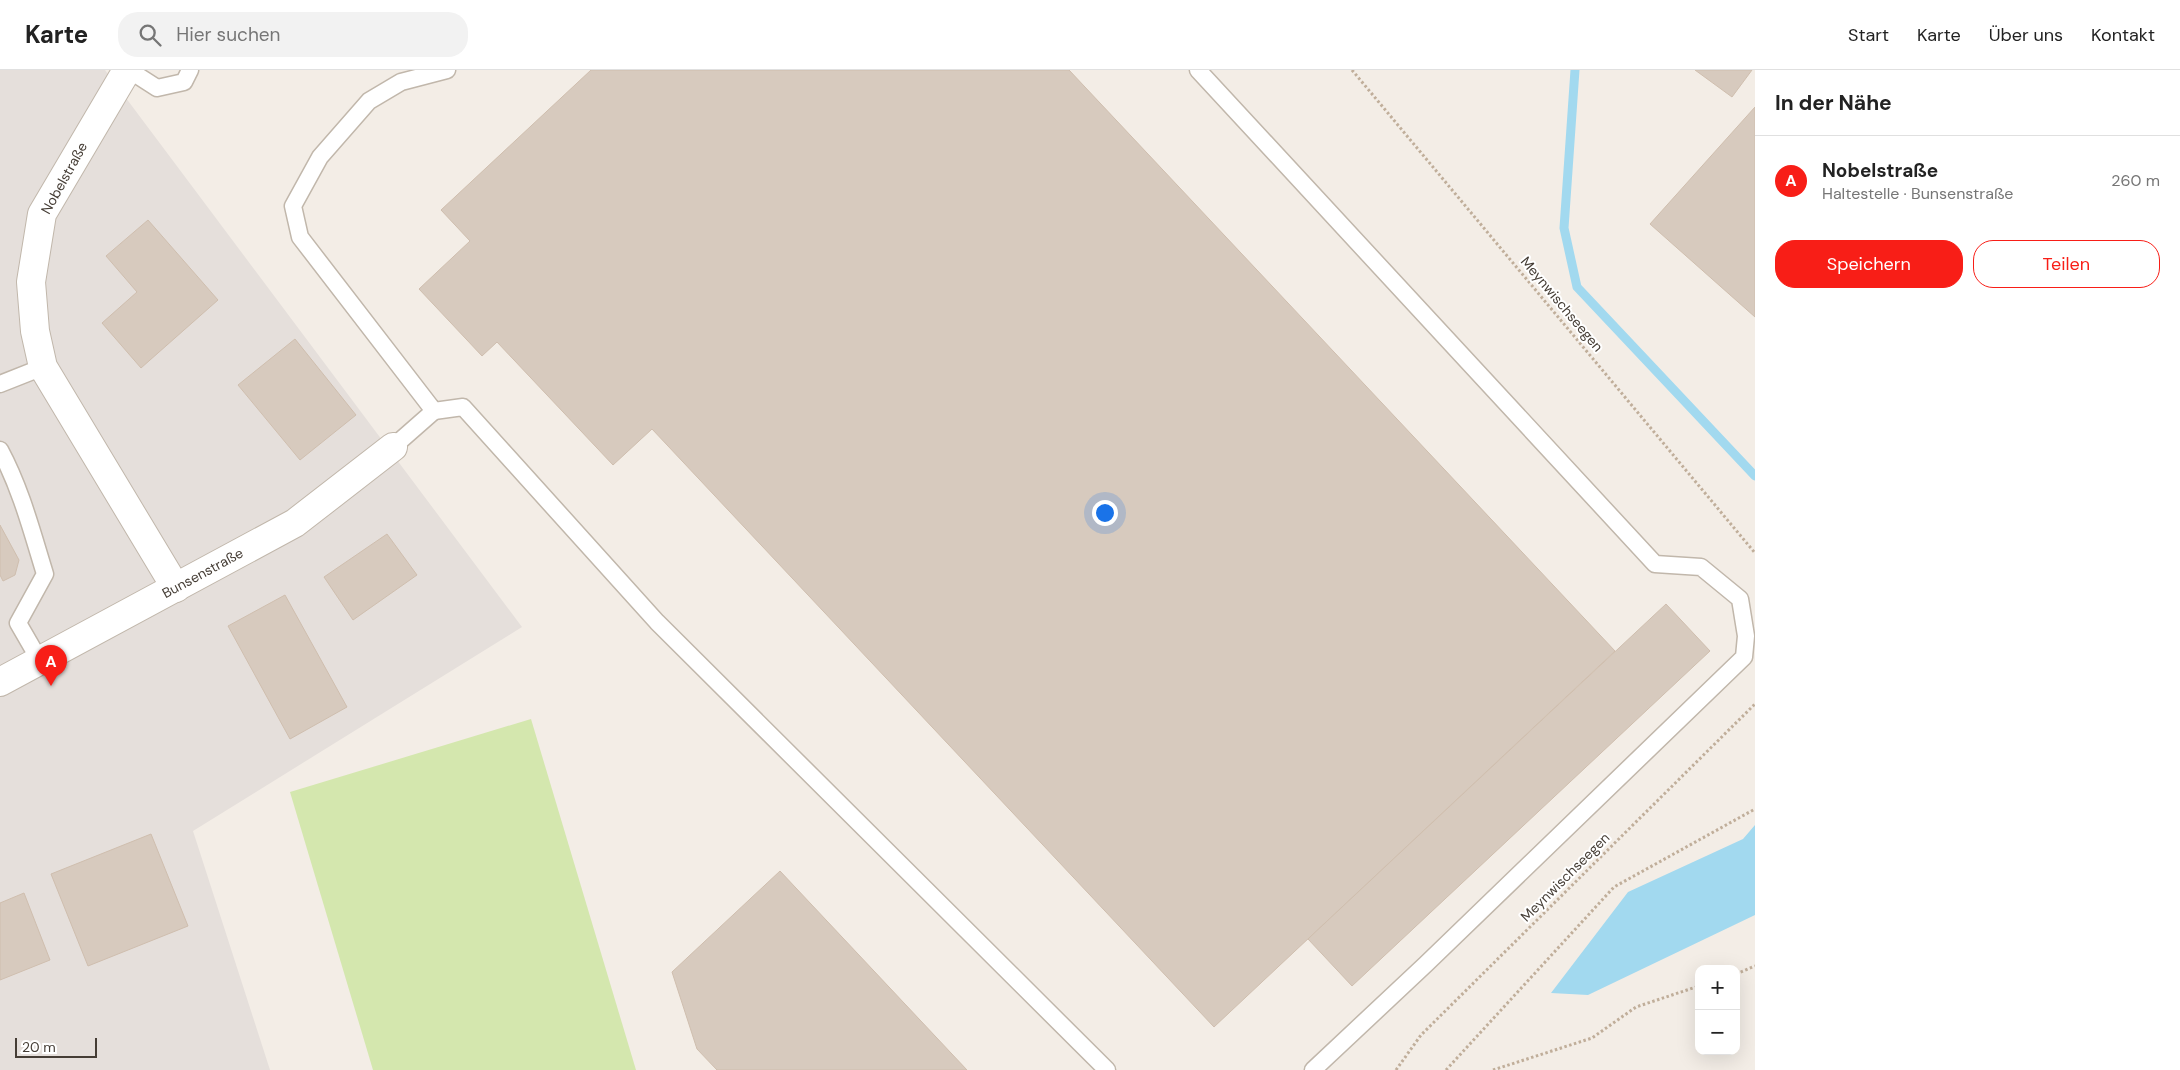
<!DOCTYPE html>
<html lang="de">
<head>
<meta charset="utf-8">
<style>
	:root { --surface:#fff; --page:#f2f2f2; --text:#222; --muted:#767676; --line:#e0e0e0; --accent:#f81e17 }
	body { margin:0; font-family:"DM Sans",sans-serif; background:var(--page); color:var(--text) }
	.controls { position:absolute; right:15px; bottom:15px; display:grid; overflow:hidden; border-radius:10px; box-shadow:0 5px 20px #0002 }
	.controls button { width:45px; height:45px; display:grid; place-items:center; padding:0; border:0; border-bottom:1px solid var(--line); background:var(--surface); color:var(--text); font:25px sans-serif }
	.scale { position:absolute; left:15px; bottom:12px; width:82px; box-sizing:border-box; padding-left:5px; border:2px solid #453d35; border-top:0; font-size:14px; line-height:18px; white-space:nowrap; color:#453d35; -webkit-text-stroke:4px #fff; paint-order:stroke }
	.you { position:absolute; left:1104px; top:442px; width:18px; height:18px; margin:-12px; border:4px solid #fff; border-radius:50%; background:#1a73e8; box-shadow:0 0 0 8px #1a73e833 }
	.badge { display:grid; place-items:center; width:32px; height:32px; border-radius:50%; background:var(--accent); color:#fff; font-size:16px; font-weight:700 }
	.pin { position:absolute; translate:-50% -41px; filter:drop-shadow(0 1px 2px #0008) }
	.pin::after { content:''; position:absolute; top:26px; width:18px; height:15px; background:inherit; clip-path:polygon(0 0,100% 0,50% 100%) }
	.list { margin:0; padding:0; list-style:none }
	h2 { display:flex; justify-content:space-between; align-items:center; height:65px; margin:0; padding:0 20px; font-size:21px }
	h2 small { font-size:16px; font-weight:400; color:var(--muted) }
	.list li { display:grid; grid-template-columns:32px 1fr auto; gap:15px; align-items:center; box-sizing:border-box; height:90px; padding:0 20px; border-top:1px solid var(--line) }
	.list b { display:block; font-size:19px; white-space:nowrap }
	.list p { margin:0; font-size:16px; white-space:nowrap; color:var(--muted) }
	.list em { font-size:16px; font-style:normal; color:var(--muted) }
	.actions { display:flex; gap:10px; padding:15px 20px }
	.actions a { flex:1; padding:11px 0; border:1px solid var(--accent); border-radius:20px; text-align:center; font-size:18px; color:var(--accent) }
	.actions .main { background:var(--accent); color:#fff }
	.icon { flex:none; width:28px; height:28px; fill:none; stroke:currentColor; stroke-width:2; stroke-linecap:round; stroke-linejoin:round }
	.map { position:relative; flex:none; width:1755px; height:1000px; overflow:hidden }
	header { display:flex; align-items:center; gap:30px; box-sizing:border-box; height:70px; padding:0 25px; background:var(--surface); border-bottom:1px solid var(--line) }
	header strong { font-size:24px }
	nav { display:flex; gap:28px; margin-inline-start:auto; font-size:18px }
	.search { width:350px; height:45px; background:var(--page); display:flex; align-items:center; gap:12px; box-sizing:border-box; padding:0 18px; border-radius:20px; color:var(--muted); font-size:19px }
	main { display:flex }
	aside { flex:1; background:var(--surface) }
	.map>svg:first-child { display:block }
	.industrial { fill:#e5dfdb }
	.green { fill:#d4e7ae }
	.water { fill:#a2d9ef }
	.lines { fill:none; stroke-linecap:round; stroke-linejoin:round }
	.stream { stroke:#a2d9ef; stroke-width:9 }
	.building { fill:#d7cabe; stroke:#cfbeae }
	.service-casing { stroke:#c1b7ab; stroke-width:19 }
	.minor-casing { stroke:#c1b7ab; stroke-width:30 }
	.path { stroke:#c0ae9a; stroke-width:3; stroke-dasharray:2.5 2.5; stroke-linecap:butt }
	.service { stroke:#fff; stroke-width:16 }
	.minor { stroke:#fff; stroke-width:28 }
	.labels { text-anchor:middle; stroke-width:4; stroke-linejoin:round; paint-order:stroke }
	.street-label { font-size:14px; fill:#453d35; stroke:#fff }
</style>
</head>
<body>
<header>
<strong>Karte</strong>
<div class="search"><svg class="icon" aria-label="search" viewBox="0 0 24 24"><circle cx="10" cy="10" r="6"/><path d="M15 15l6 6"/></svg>Hier suchen</div>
<nav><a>Start</a><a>Karte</a><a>Über uns</a><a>Kontakt</a></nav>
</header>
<main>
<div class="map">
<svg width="1755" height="1000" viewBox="0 0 1755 1000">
	<rect width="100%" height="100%" fill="#f3ede6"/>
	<polygon class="industrial" points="0,0 105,0 522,557 193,761 270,1000 0,1000"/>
	<polygon class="green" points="531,649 636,1000 373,1000 290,722"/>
	<polygon class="water" points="1755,755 1755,845 1588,925 1551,923 1628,822 1743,769"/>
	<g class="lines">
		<polyline class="stream" points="1575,0 1564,158 1577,217 1755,406"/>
	</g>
	<g class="building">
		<polygon points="591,0 1069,0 1615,581 1214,957 652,359 613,395 497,272 482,286 419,219 470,171 441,140"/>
		<polygon points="1695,0 1752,0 1732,27"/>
		<polygon points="1755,37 1755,247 1650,154"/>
		<polygon points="148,150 218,230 141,298 102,253 137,222 106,186"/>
		<polygon points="295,269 356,345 300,390 238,315"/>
		<polygon points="0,455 19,490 15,505 3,511 0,505"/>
		<polygon points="387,464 417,505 353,550 324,507"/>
		<polygon points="285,525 347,637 290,669 228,556"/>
		<polygon points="1666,534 1710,581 1352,916 1308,869"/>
		<polygon points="151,764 188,856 88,896 51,804"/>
		<polygon points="780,801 967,1000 717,1000 697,979 672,902"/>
		<polygon points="24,823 50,890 0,910 0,833"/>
	</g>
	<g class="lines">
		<g class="service-casing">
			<g id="service">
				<polyline points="129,0 157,18 184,12 190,0"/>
				<polyline points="447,0 401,12 369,31 320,87 293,136 300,167 434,341 463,337 657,552 1107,1000"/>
				<polyline points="1198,0 1655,494 1701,497 1740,529 1746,566 1744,587 1426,894 1313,1000"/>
				<polyline points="0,314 43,297"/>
				<polyline points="393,377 434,341"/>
				<path d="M 0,380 C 21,419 32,462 45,504 L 18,553 L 40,591"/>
			</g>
		</g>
		<g class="minor-casing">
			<g id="minor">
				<polyline points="127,0 42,144 31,212 35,261 43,297 176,518"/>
				<path id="s1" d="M 0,612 L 295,453 L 393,377"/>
			</g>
		</g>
		<g class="path">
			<polyline points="1352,0 1755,483"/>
			<polyline points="1736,904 1755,896"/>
			<polyline points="1396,1000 1421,965 1755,634"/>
			<polyline points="1446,1000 1614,817 1755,739"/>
			<polyline points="1493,1000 1592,968 1636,937 1699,916"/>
		</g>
		<use href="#service" class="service"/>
		<use href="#minor" class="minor"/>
	</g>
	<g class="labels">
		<g class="street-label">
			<text transform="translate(64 108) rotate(-61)" y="5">Nobelstraße</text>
			<text transform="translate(1562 234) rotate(50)" y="5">Meynwischseegen</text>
			<text dy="5" stroke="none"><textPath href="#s1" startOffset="230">Bunsenstraße</textPath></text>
			<text transform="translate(1565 807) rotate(-45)" y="5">Meynwischseegen</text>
		</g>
	</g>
</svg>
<div class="controls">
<button>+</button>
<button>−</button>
</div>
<div class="scale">20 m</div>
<div class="you"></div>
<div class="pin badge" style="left:51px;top:616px">A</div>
</div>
<aside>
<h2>In der Nähe<small></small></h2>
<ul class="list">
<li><span class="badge">A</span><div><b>Nobelstraße</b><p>Haltestelle · Bunsenstraße</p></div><em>260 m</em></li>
</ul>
<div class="actions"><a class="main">Speichern</a><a>Teilen</a></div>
</aside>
</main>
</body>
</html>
